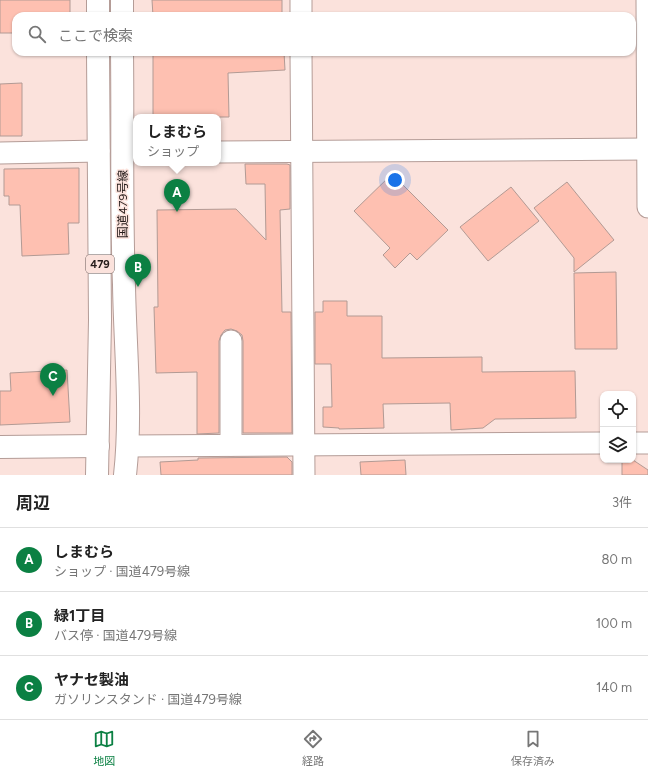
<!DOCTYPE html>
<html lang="ja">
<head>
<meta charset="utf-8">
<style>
	:root { --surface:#fff; --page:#f2f2f2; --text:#222; --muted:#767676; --line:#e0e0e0; --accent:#0b8043 }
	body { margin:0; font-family:Figtree,"Noto Sans JP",sans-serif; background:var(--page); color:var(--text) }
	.controls { position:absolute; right:12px; bottom:12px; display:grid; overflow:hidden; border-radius:8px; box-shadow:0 1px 3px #0004 }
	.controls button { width:36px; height:36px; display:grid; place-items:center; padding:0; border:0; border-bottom:1px solid var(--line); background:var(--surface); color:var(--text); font:20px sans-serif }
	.you { position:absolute; left:395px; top:180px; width:14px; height:14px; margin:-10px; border:3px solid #fff; border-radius:50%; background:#1a73e8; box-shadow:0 0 0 6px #1a73e833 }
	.badge { display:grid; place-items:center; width:26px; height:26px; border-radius:50%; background:var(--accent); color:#fff; font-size:13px; font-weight:700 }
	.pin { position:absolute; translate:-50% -33px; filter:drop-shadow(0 1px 2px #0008) }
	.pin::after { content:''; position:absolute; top:21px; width:14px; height:12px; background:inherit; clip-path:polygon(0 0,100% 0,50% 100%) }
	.popup { position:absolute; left:133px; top:114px; width:88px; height:52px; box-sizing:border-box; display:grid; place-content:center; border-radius:8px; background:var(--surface); filter:drop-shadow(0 1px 3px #0005); font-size:13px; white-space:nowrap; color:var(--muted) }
	.popup b { font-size:15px; color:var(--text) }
	.popup::after { content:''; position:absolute; left:50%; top:100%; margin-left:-8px; border:8px solid transparent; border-top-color:var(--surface) }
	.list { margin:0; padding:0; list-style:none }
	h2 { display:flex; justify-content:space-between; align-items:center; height:52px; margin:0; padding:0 16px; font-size:17px }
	h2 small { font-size:13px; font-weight:400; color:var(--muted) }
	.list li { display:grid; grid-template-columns:26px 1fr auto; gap:12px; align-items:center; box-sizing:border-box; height:64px; padding:0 16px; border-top:1px solid var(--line) }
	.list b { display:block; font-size:15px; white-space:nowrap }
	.list p { margin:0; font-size:13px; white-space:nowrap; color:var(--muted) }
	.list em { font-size:13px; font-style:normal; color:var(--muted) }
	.icon { flex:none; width:22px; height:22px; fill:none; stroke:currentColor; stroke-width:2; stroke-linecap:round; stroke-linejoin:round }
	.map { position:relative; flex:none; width:648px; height:475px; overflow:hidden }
	.search { position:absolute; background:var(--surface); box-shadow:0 1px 3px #0004; left:12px; right:12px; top:12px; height:44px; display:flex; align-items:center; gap:10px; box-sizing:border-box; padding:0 14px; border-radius:12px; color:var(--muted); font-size:15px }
	.sheet { height:244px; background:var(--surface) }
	nav { display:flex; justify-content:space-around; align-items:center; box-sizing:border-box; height:56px; border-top:1px solid var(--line); background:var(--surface); font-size:11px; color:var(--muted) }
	nav a { display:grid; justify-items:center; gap:2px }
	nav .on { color:var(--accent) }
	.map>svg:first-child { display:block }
	.building { fill:#fec0b1; stroke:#b29a94 }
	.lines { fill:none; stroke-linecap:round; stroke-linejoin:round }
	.street-casing { stroke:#b49c97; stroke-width:23 }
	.secondary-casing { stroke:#b49c97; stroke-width:24 }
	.highway-casing { stroke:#b49c97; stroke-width:24 }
	.street { stroke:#fff; stroke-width:21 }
	.secondary { stroke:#fff; stroke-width:22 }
	.highway { stroke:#fff; stroke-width:22 }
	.labels { text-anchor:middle; stroke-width:3; stroke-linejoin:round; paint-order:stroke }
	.shield { fill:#fbe2dc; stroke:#655754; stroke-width:1 }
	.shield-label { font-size:11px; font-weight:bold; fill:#251c1a }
	.street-label { font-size:12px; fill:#251c1a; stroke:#fbe2dc }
</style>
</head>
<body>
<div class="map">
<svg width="648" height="475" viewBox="0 0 648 475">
	<rect width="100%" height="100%" fill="#fbe2dc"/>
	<g class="building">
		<polygon points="0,0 70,0 70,16 16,16 16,33 0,33"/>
		<polygon points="152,0 282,0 282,16 153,16"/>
		<polygon points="153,52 284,52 285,70 228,73 229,117 153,117"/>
		<polygon points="22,83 22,136 0,136 0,84"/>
		<polygon points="245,164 287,164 290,165 290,209 280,210 282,312 291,312 292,433 243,433 243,341 242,335 237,331 231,329 225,330 221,335 219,341 219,433 197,434 197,372 156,373 154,307 158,307 157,210 236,209 266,240 265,184 246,184"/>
		<polygon points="79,168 79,223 68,223 69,254 22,256 20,205 9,205 9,196 4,196 4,169"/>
		<polygon points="392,174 448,230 417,260 410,253 395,268 383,255 390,248 354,211"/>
		<polygon points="567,182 614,240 574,272 574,258 534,208"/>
		<polygon points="511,187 539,221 488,261 460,227"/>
		<polygon points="616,272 617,349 575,349 574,273"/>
		<polygon points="323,301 347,301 347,316 382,316 382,358 482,357 482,372 575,371 576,418 495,419 483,428 451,430 450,403 383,404 384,428 339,429 339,428 323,427 323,407 332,407 331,364 315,364 315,312 323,312"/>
		<polygon points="67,370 70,422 0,425 0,391 11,391 10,373"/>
		<polygon points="287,457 292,462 292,475 161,475 160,462 198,460 198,458"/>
		<polygon points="405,460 406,475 361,475 360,462"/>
		<polygon points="622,460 633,460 648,470 648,475 622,475"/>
	</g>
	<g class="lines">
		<g class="street-casing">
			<g id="street">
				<polyline points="301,0 301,16"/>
				<polyline points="647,0 648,207"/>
				<polyline points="301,52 304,475"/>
				<polyline points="218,152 648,149"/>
				<polyline points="0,153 99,151"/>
				<polyline points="231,341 231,445"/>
				<polyline points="633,443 648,443"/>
				<polyline points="128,446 603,443"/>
			</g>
		</g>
		<g class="secondary-casing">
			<polyline id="secondary" points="0,447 98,446"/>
		</g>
		<g class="highway-casing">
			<g id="highway">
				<polyline points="98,0 98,16"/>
				<polyline points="122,0 122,16"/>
				<path d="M 122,52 C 123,130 121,207 124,285 C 125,348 132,412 125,475"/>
				<polyline points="97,475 100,320 98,52"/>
			</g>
		</g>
		<use href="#street" class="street"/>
		<use href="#secondary" class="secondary"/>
		<use href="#highway" class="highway"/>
	</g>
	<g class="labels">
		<rect class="shield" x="86" y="255" width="28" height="18" rx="3"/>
		<g class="shield-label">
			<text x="100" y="268">479</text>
		</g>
		<g class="street-label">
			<text transform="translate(123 204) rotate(-90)" y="4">国道479号線</text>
		</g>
	</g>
</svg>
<div class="controls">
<button><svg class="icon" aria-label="locate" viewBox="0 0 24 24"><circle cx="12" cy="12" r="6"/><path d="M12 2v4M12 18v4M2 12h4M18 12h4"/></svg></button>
<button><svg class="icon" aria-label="layers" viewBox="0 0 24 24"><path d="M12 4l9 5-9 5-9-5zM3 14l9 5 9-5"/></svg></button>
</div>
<div class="you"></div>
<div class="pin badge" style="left:177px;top:212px">A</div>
<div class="popup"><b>しまむら</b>ショップ</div>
<div class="pin badge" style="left:138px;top:287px">B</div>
<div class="pin badge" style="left:53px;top:396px">C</div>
<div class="search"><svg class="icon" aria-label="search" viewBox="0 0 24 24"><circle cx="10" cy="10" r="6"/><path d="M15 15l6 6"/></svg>ここで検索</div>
</div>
<section class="sheet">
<h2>周辺<small>3件</small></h2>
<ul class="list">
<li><span class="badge">A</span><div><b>しまむら</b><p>ショップ · 国道479号線</p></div><em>80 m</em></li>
<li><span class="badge">B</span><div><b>緑1丁目</b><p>バス停 · 国道479号線</p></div><em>100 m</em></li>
<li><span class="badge">C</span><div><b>ヤナセ製油</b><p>ガソリンスタンド · 国道479号線</p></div><em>140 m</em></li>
</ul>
</section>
<nav>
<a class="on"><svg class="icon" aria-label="map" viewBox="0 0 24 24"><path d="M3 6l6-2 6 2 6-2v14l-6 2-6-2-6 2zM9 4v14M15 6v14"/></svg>地図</a>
<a><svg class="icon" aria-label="directions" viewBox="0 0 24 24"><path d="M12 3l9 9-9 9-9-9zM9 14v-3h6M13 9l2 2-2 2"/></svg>経路</a>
<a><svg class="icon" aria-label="saved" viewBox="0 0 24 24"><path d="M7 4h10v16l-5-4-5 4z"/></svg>保存済み</a>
</nav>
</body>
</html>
